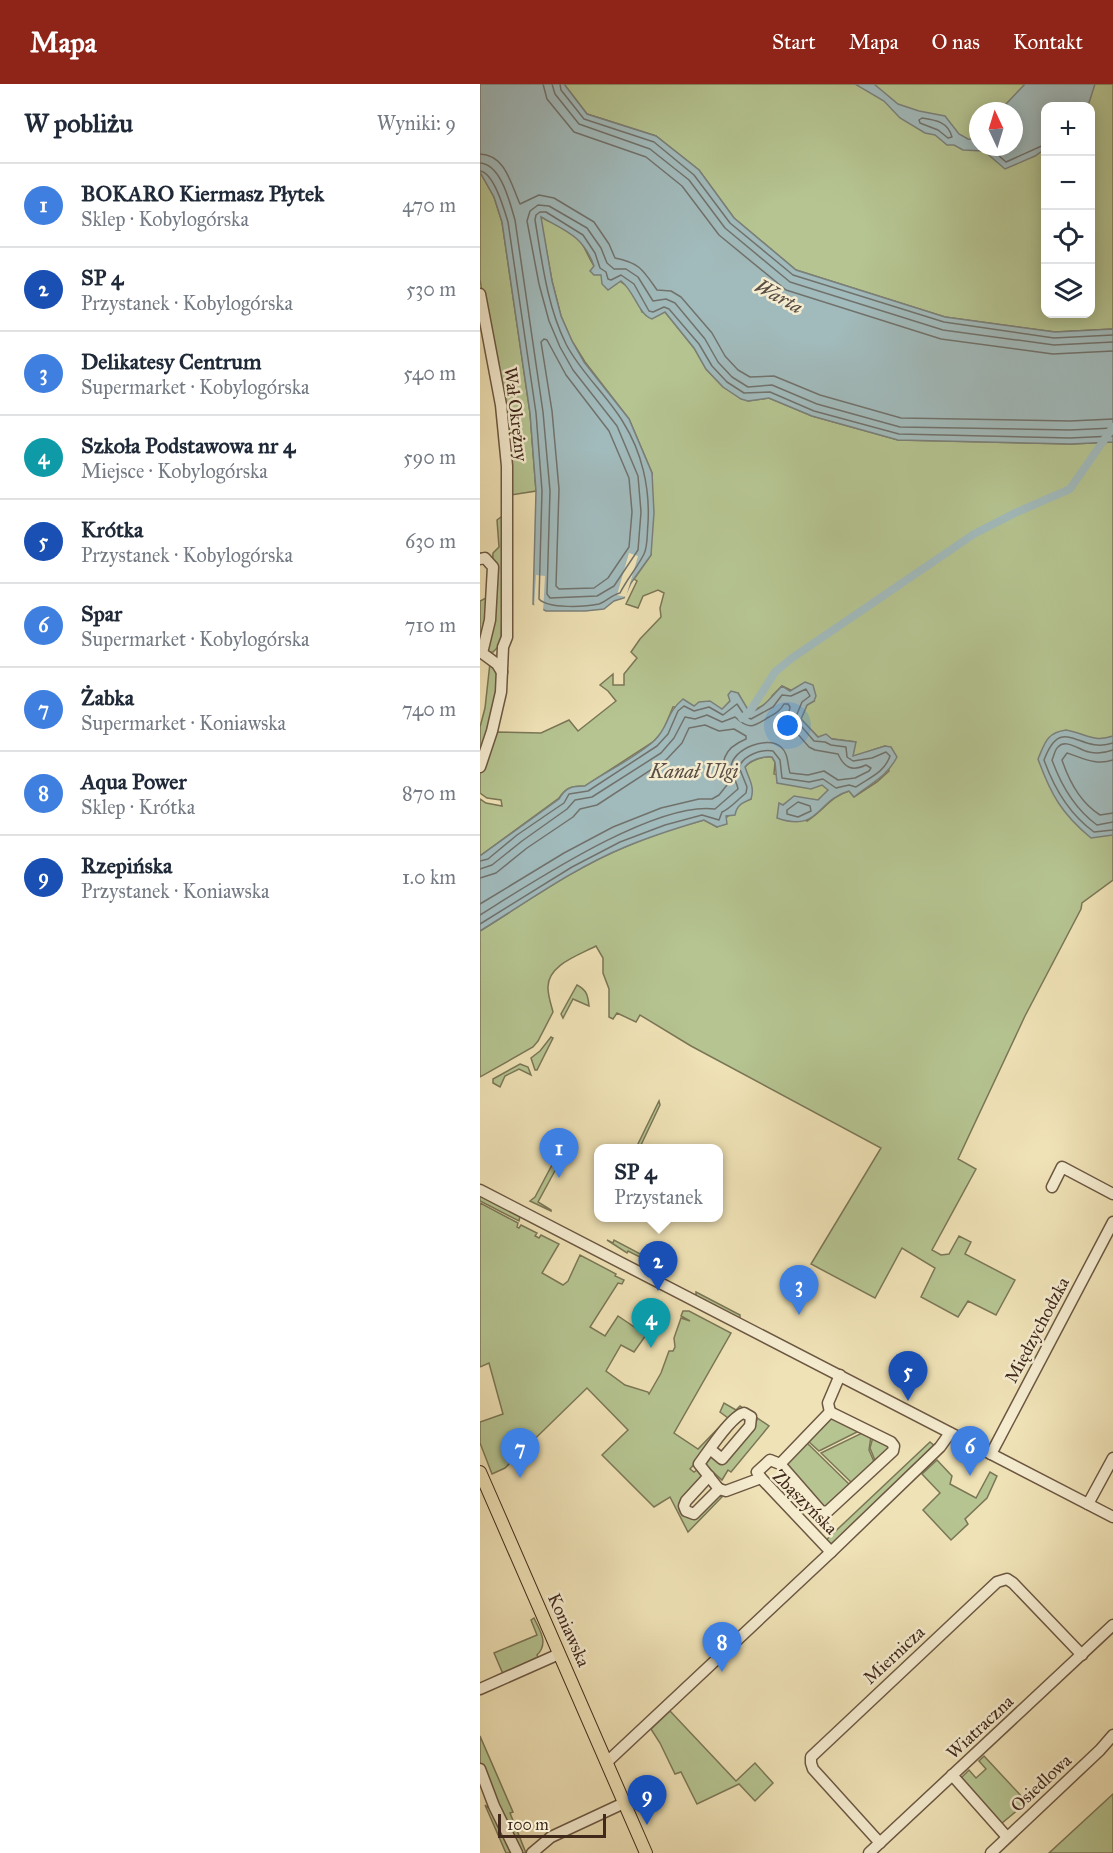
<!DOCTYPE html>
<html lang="pl">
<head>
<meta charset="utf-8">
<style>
	:root { --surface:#fff; --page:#f6f6f7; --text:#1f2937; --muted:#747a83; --line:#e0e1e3; --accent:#8f2418 }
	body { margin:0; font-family:"IM FELL Great Primer",serif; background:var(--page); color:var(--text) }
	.controls { position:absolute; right:18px; top:18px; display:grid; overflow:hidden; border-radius:12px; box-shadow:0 3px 15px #0003 }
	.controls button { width:54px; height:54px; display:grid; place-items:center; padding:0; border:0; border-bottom:2px solid var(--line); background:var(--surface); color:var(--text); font:30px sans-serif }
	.compass { position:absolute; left:489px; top:18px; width:54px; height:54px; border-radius:50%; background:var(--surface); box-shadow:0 3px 15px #0003; rotate:356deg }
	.scale { position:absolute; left:18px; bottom:15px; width:108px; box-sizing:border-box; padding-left:6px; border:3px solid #41291c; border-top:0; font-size:16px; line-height:21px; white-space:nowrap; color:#41291c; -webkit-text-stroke:4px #f5ecd0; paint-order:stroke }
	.you { position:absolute; left:308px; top:642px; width:21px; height:21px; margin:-15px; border:4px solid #fff; border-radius:50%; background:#1a73e8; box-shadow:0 0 0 9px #1a73e833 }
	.badge { display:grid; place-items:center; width:39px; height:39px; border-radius:50%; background:var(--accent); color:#fff; font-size:20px; font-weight:700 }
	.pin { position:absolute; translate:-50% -50px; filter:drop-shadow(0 2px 3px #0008) }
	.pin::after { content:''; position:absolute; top:32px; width:21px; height:18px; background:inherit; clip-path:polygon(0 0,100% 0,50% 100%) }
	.popup { position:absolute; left:114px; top:1060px; width:129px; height:78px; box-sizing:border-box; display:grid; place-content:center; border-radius:12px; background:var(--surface); filter:drop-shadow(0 2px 4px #0005); font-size:20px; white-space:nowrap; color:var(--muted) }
	.popup b { font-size:22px; color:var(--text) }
	.popup::after { content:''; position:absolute; left:50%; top:100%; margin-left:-12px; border:12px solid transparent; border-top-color:var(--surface) }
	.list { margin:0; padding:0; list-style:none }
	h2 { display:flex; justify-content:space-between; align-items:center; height:78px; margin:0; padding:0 24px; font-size:26px }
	h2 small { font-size:20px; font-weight:400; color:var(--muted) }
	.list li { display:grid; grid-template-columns:39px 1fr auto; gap:18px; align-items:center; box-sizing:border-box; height:84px; padding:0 24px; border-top:2px solid var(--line) }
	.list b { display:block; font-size:22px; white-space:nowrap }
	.list p { margin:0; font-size:20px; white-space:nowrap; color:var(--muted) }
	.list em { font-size:20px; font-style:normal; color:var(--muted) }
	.icon { flex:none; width:33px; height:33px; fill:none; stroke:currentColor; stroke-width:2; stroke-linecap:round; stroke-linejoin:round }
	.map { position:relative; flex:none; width:633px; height:1769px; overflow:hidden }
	header { display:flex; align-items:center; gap:36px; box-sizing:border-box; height:84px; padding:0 30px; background:var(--accent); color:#fff }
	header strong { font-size:28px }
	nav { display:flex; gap:33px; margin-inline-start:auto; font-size:21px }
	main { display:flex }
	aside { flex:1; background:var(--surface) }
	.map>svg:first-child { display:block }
	.green { fill:#b5c491; stroke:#7b7656; stroke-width:1.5; fill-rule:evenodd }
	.water { fill:#a1babb; stroke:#7b807b; stroke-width:1.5 }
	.pier { fill:#efe2b6 }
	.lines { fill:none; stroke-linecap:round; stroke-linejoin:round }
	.shore { stroke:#71726c; stroke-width:1.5 }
	.canal { stroke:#a1babb; stroke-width:8 }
	.minor-casing { stroke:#6c5742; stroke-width:13 }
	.major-casing { stroke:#41291c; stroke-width:14 }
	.minor { stroke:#f5ecd0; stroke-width:10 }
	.major { stroke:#efe2b6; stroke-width:12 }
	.labels { text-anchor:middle; stroke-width:5; stroke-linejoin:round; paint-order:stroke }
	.street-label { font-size:18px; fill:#41291c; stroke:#f5ecd0 }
	.water-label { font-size:20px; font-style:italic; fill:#594d44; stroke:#f5ecd0 }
</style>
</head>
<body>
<header>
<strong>Mapa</strong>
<nav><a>Start</a><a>Mapa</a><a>O nas</a><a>Kontakt</a></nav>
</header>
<main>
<aside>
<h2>W pobliżu<small>Wyniki: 9</small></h2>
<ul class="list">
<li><span class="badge" style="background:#3f7fe0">1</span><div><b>BOKARO Kiermasz Płytek</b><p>Sklep · Kobylogórska</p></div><em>470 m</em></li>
<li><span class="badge" style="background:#1a4fb4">2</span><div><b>SP 4</b><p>Przystanek · Kobylogórska</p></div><em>530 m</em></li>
<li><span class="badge" style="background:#3f7fe0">3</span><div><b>Delikatesy Centrum</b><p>Supermarket · Kobylogórska</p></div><em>540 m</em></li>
<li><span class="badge" style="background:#0f9aa8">4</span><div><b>Szkoła Podstawowa nr 4</b><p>Miejsce · Kobylogórska</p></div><em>590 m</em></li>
<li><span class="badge" style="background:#1a4fb4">5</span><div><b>Krótka</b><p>Przystanek · Kobylogórska</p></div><em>630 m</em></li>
<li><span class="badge" style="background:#3f7fe0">6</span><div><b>Spar</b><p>Supermarket · Kobylogórska</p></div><em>710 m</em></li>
<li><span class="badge" style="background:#3f7fe0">7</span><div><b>Żabka</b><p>Supermarket · Koniawska</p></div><em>740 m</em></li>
<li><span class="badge" style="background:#3f7fe0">8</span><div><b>Aqua Power</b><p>Sklep · Krótka</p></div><em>870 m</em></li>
<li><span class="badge" style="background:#1a4fb4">9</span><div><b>Rzepińska</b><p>Przystanek · Koniawska</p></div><em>1.0 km</em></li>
</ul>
</aside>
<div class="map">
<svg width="633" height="1769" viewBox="0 0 633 1769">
	<rect width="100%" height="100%" fill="#efe2b6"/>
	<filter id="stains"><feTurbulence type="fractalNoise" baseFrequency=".00333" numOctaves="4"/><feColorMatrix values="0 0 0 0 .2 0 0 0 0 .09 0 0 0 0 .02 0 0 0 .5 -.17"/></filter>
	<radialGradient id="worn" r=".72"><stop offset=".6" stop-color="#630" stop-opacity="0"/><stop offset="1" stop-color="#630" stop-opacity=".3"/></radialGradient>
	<g class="green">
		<path d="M 84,0 L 633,0 L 633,245 L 575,248 L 465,233 L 316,186 L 254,134 L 219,86 L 176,52 L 107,30 ZM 566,22 L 610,22 L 610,230 L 566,230 ZM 498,27 L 534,27 L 534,63 L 498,63 Z"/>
		<polygon points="0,88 14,113 22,138 50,329 56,407 31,411 0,195"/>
		<path d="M 60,132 C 72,139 92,146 100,157 C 108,167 110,181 120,189 C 124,193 131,194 137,196 C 150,201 158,216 162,228 L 185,228 L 214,264 L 226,285 L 243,303 L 268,317 L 289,314 L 332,332 L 418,356 L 591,360 L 633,358 L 633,796 L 602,819 L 601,825 L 545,932 L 478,1075 L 496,1085 L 452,1166 L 461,1171 L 469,1170 L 479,1152 L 491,1158 L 485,1170 L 535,1196 L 516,1231 L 488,1217 L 478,1233 L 441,1213 L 455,1184 L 422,1164 L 395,1214 L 331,1180 L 401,1064 L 211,962 L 160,931 L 156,938 L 137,929 L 133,935 L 129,933 L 129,905 L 123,889 L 123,874 L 116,862 C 99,871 67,881 68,904 C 68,912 71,920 73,928 L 58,957 L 53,963 L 0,993 L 0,847 C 47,818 94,784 145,763 C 171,752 197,743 224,736 L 237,743 L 261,719 L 271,715 L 265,683 C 271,676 283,672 292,673 L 295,678 L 294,690 L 342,701 L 349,706 L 338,716 L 311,715 L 303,721 L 327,737 C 343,727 351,712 369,707 L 374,713 L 397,698 L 409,687 L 405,662 L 372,673 L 375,658 L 338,653 L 321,635 L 327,621 L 334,617 L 302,602 L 292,612 L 289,618 L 269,629 L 258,609 L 251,608 L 250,617 L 242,626 L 213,622 L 193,623 L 183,647 L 173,658 L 105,702 C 92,702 86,703 79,714 L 0,772 L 0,715 L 6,719 L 22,722 L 21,716 L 7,714 L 0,709 L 0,689 L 8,672 L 15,648 L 61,649 L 89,636 L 98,647 L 136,617 L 128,607 L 120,601 L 133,590 L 133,601 L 144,601 L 144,590 L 157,574 L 151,568 L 160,555 L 181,533 L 180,524 L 184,509 L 178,506 L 163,512 L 158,524 L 146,520 L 157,497 L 154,495 L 171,471 L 172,389 L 149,335 L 105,278 L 92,257 L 81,232 L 72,197 Z"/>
		<polygon points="25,430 21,560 13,568 2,569 10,536 13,469 19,463 17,436"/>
		<polygon points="8,513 6,533 0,556 0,517"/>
		<polygon points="10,579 20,587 21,608 0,679 0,643 5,624"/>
		<path d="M 97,901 C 107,906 108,912 109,922 L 93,915 L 83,934 L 81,930 Z"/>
		<polygon points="71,953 73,954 57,986 55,986 51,974 60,967"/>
		<polygon points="40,980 48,983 51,991 39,985 25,992 20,1003 13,999 13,995"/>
		<polygon points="179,1017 180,1021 161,1061 163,1064 156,1064"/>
		<polygon points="72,1081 77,1083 58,1118 71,1126 71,1127 50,1117 55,1113"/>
		<polygon points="0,1112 40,1132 39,1137 0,1117"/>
		<polygon points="0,1119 38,1139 37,1143 39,1144 41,1141 57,1149 55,1152 59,1154 61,1151 79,1160 62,1189 83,1201 88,1197 100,1171 136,1190 135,1192 144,1196 142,1200 138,1199 110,1243 125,1252 138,1232 166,1251 154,1268 141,1261 126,1287 145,1301 168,1308 169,1310 181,1289 189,1267 193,1267 195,1263 194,1254 201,1234 210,1237 201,1232 203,1227 209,1227 251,1249 194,1349 218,1365 248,1334 240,1328 244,1319 256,1326 260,1322 289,1342 251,1388 248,1386 242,1396 224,1380 230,1371 243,1380 277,1336 261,1326 210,1385 214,1388 217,1386 222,1388 223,1392 200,1418 207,1432 237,1410 242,1413 208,1448 190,1413 174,1423 122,1371 148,1346 107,1304 25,1384 12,1390 0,1359 0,1338 23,1330 9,1279 0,1283"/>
		<polygon points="127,1156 133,1159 134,1156 168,1174 170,1178 148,1167 147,1169"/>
		<polygon points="216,1208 260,1231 260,1235 216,1212"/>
		<polygon points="351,1333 381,1346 339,1367 328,1357"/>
		<polygon points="384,1348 391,1352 389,1366 395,1380 373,1400 341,1369"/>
		<polygon points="393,1353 408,1360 409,1364 396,1379 390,1364"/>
		<polygon points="326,1358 371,1402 350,1422 344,1424 307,1384 307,1377"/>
		<polygon points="450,1358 456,1363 352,1461 345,1457"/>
		<polygon points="457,1376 472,1392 470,1400 496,1414 510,1388 517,1392 507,1414 485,1435 488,1440 471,1456 443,1426 460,1409 442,1390"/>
		<path d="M 54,1534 C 60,1547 69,1559 57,1571 L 58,1573 L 23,1590 L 14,1569 L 57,1551 L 51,1536 Z"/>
		<polygon points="190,1627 256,1697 275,1679 293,1699 275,1717 259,1700 217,1720 201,1688 195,1690 180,1659 171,1645"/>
		<polygon points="0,1652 33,1728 30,1729 46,1769 40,1769 0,1681"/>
		<polygon points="504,1672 545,1716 545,1720 522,1739 519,1739 481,1694 489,1686 496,1694 506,1685 499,1677"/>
		<polygon points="633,1710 633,1769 569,1769"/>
		<polygon points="5,1721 11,1726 34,1769 26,1769"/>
	</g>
	<g class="water">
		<path d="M 0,0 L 84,0 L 107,30 L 176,52 L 219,86 L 254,134 L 316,186 L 465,233 L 575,248 L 633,245 L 633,358 L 591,360 L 418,356 L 332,332 L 289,314 L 268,317 L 261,315 L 243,303 L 226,285 L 214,264 L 185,228 L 172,235 C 158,230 155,208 141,197 L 128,206 L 122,200 L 121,191 L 114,191 L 110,187 L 114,182 C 103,152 86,147 61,133 L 72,197 L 81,232 L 92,257 L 104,278 L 149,335 L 172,389 L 174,429 L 171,471 L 151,499 L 144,514 L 134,517 L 124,525 L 105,527 L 66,527 L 53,520 L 56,407 L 50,329 L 22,138 L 14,113 L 0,88 Z"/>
		<polygon points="375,0 394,0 418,20 439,27 465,32 479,50 488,55 498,56 498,63 534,63 534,27 523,27 524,22 545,0 615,0 608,22 566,22 565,65 555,72 525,85 504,67 483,66 474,61 467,61 455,51 445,49 420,34 404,17"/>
		<path d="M 325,598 L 333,601 L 336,612 L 334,617 L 327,621 L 321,635 L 338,653 L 346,650 L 352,655 L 376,658 L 373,672 L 405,662 L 411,663 L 417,673 C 405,695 392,698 374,713 L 369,707 C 336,716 340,749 297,734 L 299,719 L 303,721 L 314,712 L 338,716 L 348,706 L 342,701 L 331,705 L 297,699 L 295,678 L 292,673 C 282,672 270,676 265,683 C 269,695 275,703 271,715 C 262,719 257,721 255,731 L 246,732 L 247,740 L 237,743 L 224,736 C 197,744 171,752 145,763 C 94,784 47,818 0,847 L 0,772 L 79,715 C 86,703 92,702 105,702 C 125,688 157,673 175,656 C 189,642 186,629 203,615 L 214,622 L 219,618 L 230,617 L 242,625 L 250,617 L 248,611 L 251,607 L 258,609 L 270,629 C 285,623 291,613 302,602 L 310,607 Z"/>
		<path d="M 586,646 C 605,649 613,659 633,652 L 633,751 L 611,754 C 582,730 571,711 558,675 C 565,659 566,649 586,646 Z"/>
	</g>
	<g class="pier">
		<polygon points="149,469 158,472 146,513 137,511"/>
		<polygon points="56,491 65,492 63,529 54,524"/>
	</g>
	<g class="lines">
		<g class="shore">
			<polyline points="63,0 67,15 94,48 166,73 202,102 239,151 306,206 461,255 573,270 633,267"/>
			<polyline points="72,0 75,10 99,40 170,65 209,96 245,144 310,198 463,246 574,261 633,258"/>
			<polyline points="80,0 81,6 104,35 174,58 214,91 250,139 313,191 464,238 574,254 633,251"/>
			<path d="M 442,34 C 456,36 468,38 472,53 L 468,54 L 458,46 L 440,39 L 439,36 Z"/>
			<polyline points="509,63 526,78 566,60"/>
			<path d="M 0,70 C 26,71 31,101 40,120 L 59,111 L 74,114 L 114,138 L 129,160 L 135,174 C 160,179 163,186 177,206 L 191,207 L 201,213 L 232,249 L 245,272 L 258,286 L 270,293 L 294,292 L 340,311 L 421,334 L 590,337 L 633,335"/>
			<path d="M 0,79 C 21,80 30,119 35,136 L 63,328 L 70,407 L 67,510 L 70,514 L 117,512 L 134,502 L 158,466 L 161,428 L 158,392 L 137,342 L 93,286 L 80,263 L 69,237 L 59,200 L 47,137 L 50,127 L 58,121 L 69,122 L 107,144 L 121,164 L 127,179 L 134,185 L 146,185 L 158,193 L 173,217 L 186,215 L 195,219 L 225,255 L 238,278 L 252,293 L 268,303 L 292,301 L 337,320 L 420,343 L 590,346 L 633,344"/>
			<path d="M 0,87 C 14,89 24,125 28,138 L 56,329 L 62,407 L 59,515 C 68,525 105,523 119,520 C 126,518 131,511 140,509 C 147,495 157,484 164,470 C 168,462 167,448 168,439 C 170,404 162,368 143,338 C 126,310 101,289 86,260 C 67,222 62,177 55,136 L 56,131 L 60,128 L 66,128 L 103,151 L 115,169 L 120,184 L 126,188 L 128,195 L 131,196 L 141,191 L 154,200 L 169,227 L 173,228 L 184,223 L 189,225 L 219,260 L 232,282 L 247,298 L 264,309 L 290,308 L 334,327 L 419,350 L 590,354 L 633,352"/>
			<polygon points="64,255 67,256 86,291 129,347 149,394 152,428 149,463 128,494 114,504 79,505 76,502 79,405 72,327 61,258"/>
			<path d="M 633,659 C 599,671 582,628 564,676 C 574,704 589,730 614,748 L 633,746"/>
			<path d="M 633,666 C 625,669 618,670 609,668 C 601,667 586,654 578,663 C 575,665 574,672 572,676 C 581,701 595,725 617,741 L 633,738"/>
			<path d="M 633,676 C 616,682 603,674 587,669 L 582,676 C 589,697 601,719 620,731 L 633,729"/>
			<polygon points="318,718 330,722 331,727 318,733 307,730 307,726"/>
			<path d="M 0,777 L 8,775 L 37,751 L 75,725 L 84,719 L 89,710 L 108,707 L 177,662 L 188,650 L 198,627 L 204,622 L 214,627 L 229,623 L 243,631 L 257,620 L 265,632 L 271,635 L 293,623 L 302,611 L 311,612 L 326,605 L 330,612 L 322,618 L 315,635 L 334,657 L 345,658 L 351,661 L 366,663 L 367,673 L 373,677 L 392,674 L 406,668 L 410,672 C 404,689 390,693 376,703 L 369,701 L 356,704 L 343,695 L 329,698 L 302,694 L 300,676 L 293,667 C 281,665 264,671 259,683 L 267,703 L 266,709 C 257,716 251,724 242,728 L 239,736 L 222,731 L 185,741 L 140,758 L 92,783 L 0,840"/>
			<path d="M 0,785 L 12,781 L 42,757 L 87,725 L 95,716 L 112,713 L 181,669 L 194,654 L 205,633 L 215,635 L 227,631 L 242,638 L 255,633 C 270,647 274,642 289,633 C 296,629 300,627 304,620 L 308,620 L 310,623 L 308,633 L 309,640 L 329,663 L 335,666 L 358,670 C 364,683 371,688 386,681 L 391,684 L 389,687 L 375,694 L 358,696 L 344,687 L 328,691 L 310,689 C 307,680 309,670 301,663 C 288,651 252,665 251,683 C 251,690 257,698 258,705 L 235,725 C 175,717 53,798 0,831"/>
			<path d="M 0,794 L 16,789 L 47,764 L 93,733 L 100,725 L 117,721 L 186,676 L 202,659 L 209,644 L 225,641 L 239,647 L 254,645 L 266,652 L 266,655 C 242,665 240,678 247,701 L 239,711 L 232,715 L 219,715 L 181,724 L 133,743 L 84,769 L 0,820"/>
		</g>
		<polyline class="canal" points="262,634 269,629 295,588 312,574 494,450 535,429 590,405 633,343"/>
		<g class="minor-casing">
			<g id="minor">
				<polyline points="0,210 21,321 27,382 27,553 23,563 21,608 12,647 0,683"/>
				<polyline points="0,475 5,474 13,483 10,536 2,569 17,580 22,588"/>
				<polyline points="572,1103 582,1083 633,1110"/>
				<polyline points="0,1106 633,1433"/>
				<polyline points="350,1328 348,1319 360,1291"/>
				<path d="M 230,1365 L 242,1375 L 270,1342 L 271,1333 L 264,1329 C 251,1332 228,1368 219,1380 L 239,1405"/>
				<polyline points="511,1370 633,1138"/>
				<polyline points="229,1392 206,1417 204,1422 206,1427 214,1430 239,1405"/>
				<polyline points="281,1394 277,1388 290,1376 300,1380 341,1427 347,1428 413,1367 414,1362 411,1358 350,1328 300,1380"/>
				<polyline points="239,1405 246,1407 281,1394 351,1468"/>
				<polyline points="608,1420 633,1374"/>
				<polyline points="0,1605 79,1570"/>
				<polyline points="127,1678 351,1468 460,1363 470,1349"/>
				<polyline points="0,1685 14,1722 37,1769"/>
				<polyline points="472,1691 527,1753"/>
				<polyline points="400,1759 333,1685 331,1679 331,1673 517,1498 527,1495 533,1499 602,1571"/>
				<polyline points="52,1769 71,1753 144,1719"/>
				<polyline points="389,1769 633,1541"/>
				<polyline points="511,1769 620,1666 633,1651"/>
			</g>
		</g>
		<g class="major-casing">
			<polyline id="major" points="0,1388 166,1769"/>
		</g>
		<use href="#minor" class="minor"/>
		<use href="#major" class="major"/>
	</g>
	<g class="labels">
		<g class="street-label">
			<text transform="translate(36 330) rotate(83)" y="6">Wał Okrężny</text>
			<text transform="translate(557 1246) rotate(-62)" y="6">Międzychodzka</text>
			<text transform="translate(325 1418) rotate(45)" y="6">Zbąszyńska</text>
			<text transform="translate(89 1546) rotate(66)" y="6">Koniawska</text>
			<text transform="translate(414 1571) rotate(-43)" y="6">Miernicza</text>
			<text transform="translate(500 1643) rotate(-43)" y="6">Wiatraczna</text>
			<text transform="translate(561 1699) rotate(-43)" y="6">Osiedlowa</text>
		</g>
		<g class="water-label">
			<text transform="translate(299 212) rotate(28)" y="7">Warta</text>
			<text x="214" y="694">Kanał Ulgi</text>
		</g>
	</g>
	<rect width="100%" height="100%" filter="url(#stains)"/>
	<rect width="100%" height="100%" fill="url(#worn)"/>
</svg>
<div class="controls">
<button>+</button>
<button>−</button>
<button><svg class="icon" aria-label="locate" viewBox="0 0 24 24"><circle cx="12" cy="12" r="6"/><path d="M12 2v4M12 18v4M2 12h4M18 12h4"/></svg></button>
<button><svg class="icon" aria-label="layers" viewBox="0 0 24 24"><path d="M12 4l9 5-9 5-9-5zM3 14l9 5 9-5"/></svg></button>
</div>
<svg class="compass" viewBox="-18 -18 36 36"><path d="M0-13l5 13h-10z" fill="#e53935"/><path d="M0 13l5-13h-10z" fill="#747a83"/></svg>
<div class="scale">100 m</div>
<div class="you"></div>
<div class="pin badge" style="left:79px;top:1094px;background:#3f7fe0">1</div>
<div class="pin badge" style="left:178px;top:1207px;background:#1a4fb4">2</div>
<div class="popup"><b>SP 4</b>Przystanek</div>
<div class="pin badge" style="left:319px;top:1231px;background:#3f7fe0">3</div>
<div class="pin badge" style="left:171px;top:1264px;background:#0f9aa8">4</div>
<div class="pin badge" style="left:428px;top:1317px;background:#1a4fb4">5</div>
<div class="pin badge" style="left:490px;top:1392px;background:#3f7fe0">6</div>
<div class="pin badge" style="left:40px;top:1394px;background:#3f7fe0">7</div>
<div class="pin badge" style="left:242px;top:1588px;background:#3f7fe0">8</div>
<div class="pin badge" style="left:167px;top:1741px;background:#1a4fb4">9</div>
</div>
</main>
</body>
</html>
